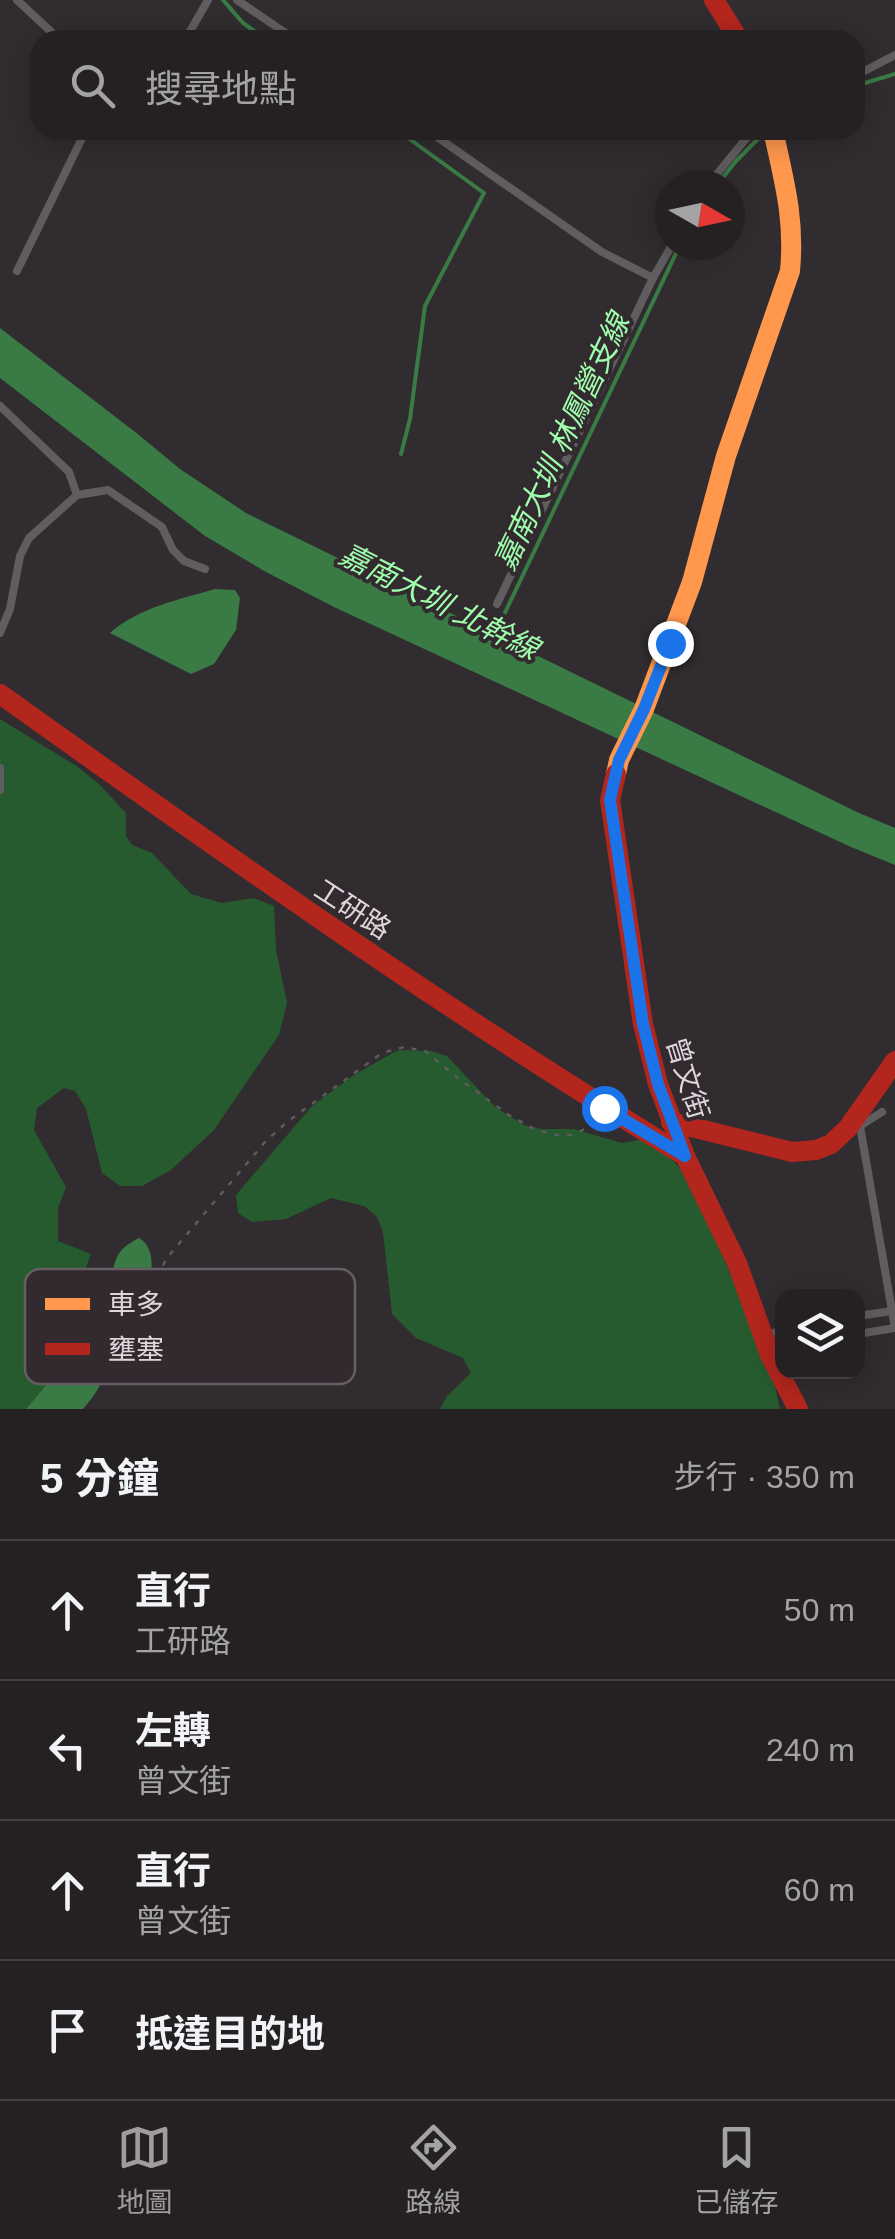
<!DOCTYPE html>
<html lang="zh-TW">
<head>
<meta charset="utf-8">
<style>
	:root { --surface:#252123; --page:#312e30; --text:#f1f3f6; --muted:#a3a3a6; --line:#423e41; --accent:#a19b9f }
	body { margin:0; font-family:Arial,"Noto Sans TC",sans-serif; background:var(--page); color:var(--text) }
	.controls { position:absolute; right:30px; bottom:30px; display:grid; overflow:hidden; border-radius:20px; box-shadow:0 5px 25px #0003 }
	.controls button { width:90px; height:90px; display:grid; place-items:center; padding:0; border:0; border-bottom:2px solid var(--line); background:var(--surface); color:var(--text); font:50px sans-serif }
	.compass { position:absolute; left:655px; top:170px; width:90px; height:90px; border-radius:50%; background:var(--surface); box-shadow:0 5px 25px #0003; rotate:99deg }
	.stop { position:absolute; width:30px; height:30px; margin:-22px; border:8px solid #1a73e8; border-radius:50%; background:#fff }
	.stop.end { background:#1a73e8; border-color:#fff; box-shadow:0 2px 10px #0008 }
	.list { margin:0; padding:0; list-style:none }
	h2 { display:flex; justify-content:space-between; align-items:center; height:130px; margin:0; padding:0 40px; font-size:42px }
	h2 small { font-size:32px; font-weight:400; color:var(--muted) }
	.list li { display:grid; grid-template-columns:65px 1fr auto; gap:30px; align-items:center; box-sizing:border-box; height:140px; padding:0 40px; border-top:2px solid var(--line) }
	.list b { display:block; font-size:38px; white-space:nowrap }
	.list p { margin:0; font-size:32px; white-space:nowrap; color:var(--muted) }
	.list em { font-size:32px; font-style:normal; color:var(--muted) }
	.icon { flex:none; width:55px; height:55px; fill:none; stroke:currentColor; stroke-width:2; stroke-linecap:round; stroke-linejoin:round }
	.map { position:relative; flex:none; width:895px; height:1409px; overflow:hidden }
	.search { position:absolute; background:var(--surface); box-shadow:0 5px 25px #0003; left:30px; right:30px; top:30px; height:110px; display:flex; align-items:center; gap:25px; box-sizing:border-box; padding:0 35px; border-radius:30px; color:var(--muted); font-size:38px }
	.sheet { height:690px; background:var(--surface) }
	nav { display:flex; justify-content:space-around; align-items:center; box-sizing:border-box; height:140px; border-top:2px solid var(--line); background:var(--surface); font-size:28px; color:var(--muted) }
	nav a { display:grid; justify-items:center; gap:5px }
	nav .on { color:var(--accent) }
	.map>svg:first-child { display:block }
	.green { fill:#255b2f }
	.water { fill:#3a7b45 }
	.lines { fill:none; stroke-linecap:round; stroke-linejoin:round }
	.stream { stroke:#3a7b45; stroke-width:4 }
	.path { stroke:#5e5b5d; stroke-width:2.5; stroke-dasharray:5 8; stroke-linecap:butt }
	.lane { stroke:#605d60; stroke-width:8 }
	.slow { stroke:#ff974d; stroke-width:20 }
	.jam { stroke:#b3261e; stroke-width:20 }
	.route { stroke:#1a73e8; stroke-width:12 }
	.labels { text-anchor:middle; stroke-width:8; stroke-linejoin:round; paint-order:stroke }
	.street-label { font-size:28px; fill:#ddd7db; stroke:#332a30 }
	.water-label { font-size:30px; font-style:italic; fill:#9dfdaa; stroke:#332a30 }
	.key { fill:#332a30; stroke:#665e63; stroke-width:2.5 }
	.key-label { font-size:28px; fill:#ddd7db }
</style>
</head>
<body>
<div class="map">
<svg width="895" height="1409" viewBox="0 0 895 1409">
	<rect width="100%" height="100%" fill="#312c2f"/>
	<g class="green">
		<polygon points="0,719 78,767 99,784 126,813 126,836 132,845 152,853 191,894 222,903 254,898 274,906 276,949 287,1003 279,1035 214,1130 171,1170 142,1186 120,1186 102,1173 86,1109 75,1091 64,1088 37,1108 34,1130 66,1187 58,1208 58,1241 91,1254 72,1306 78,1341 72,1347 61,1369 26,1409 0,1409"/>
		<polygon points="398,1050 431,1051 447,1056 495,1107 524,1125 541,1129 574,1129 622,1143 639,1140 655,1142 679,1167 706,1215 774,1381 780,1409 440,1409 447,1396 471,1373 463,1358 416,1338 392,1314 383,1232 377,1217 364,1206 331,1198 286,1219 252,1222 238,1213 236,1195 312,1106 354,1075"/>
	</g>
	<g class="water">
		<polygon points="0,328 139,435 180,469 246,513 859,813 895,828 895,865 851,847 336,608 266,572 205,536 0,378"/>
		<path d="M 215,589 L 235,590 L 240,598 L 236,630 L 214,664 L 191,674 L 110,633 C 140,607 178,600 215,589 Z"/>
		<path d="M 139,1238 C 154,1247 152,1264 151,1280 C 142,1290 132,1292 119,1293 L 111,1282 C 115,1258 116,1250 139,1238 Z"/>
		<path d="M 78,1341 L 110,1359 C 105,1379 97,1393 83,1409 L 26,1409 L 60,1369 L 72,1347 Z"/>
	</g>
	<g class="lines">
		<g class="stream">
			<polyline points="223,0 243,23 267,40"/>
			<polyline points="855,86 895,74"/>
			<polyline points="397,130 484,193 425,306 410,419 401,454"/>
			<polyline points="717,185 736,161 767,130"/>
			<polyline points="492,640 680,245"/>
		</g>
		<polyline class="path" points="171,1349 154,1320 152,1311 151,1292 166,1259 265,1142 287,1122 382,1053 404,1047 425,1051 459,1079 509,1115 536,1130 556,1135 572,1135 587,1128 593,1121"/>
		<g class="lane">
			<polyline points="17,0 60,40"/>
			<polyline points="237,0 296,40"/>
			<polyline points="185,40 208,0"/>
			<polyline points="855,76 895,55"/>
			<polyline points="427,130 602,252 653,278"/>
			<polyline points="708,185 753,130"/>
			<polyline points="17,271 86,130"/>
			<polyline points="0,406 69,472 77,495"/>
			<polyline points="497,604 653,278 672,245"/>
			<polyline points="0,633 10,609 20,556 29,538 77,495 108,490 162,527 173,550 184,561 205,569"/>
			<polyline points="0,768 0,790"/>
			<polyline points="882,1112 860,1126 895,1328"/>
			<polyline points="858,1316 892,1311"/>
			<polyline points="858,1334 895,1328"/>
			<polyline points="763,1337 782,1330"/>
		</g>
		<path class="slow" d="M 616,774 L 619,760 L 644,709 L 692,582 L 726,456 L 790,271 C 795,218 784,181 773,130"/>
		<g class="jam">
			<polyline points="714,0 739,40"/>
			<path d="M 0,694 C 224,854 449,1013 685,1156"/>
			<polyline points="616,774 610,800 643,1024 658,1084 685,1156 737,1263 770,1355 798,1409"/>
			<polyline points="671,1122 792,1152 816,1150 831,1144 848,1128 895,1061"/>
		</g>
	</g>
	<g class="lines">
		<polyline class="route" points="604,1108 685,1156 658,1084 643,1024 610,800 619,760 644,709 670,643"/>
	</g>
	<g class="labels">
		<g class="street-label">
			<text transform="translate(353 909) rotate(33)" y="10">工研路</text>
			<text transform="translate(688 1078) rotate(73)" y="10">曾文街</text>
		</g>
		<g class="water-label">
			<text transform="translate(562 442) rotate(-65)" y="10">嘉南大圳 林鳳營支線</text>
			<text transform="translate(439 602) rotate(27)" y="10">嘉南大圳 北幹線</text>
		</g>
	</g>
	<rect x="25" y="1269" width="330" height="115" rx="15" class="key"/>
	<rect x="45" y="1298" width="45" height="12" fill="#ff974d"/>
	<rect x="45" y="1343" width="45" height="12" fill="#b3261e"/>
	<g class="key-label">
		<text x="108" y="1314">車多</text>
		<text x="108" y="1359">壅塞</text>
	</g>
</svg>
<div class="controls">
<button><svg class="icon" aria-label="layers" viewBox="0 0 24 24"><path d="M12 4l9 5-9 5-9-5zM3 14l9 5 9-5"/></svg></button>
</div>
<svg class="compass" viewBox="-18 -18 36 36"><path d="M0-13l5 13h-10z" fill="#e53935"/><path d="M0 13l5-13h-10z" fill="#a3a3a6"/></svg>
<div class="stop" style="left:604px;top:1108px"></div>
<div class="stop end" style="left:670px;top:643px"></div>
<div class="search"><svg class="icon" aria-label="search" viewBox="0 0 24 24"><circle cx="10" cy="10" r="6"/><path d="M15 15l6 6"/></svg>搜尋地點</div>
</div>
<section class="sheet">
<h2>5 分鐘<small>步行 · 350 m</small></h2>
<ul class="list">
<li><svg class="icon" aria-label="ahead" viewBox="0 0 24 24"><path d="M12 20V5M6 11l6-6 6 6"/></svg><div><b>直行</b><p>工研路</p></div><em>50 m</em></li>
<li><svg class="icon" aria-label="left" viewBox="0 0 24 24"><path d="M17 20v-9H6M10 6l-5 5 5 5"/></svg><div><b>左轉</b><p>曾文街</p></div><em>240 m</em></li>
<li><svg class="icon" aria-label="ahead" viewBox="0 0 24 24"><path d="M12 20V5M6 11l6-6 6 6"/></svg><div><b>直行</b><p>曾文街</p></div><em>60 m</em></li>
<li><svg class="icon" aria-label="arrive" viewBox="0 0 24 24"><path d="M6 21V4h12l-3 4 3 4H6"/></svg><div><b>抵達目的地</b></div></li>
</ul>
</section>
<nav>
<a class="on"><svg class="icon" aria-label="map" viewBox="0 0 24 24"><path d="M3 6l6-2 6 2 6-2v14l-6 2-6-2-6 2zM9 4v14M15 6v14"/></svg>地圖</a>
<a><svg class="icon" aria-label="directions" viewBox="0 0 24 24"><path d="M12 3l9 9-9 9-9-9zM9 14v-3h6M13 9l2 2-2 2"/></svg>路線</a>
<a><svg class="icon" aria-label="saved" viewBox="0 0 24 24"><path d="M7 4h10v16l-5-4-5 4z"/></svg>已儲存</a>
</nav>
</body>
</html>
